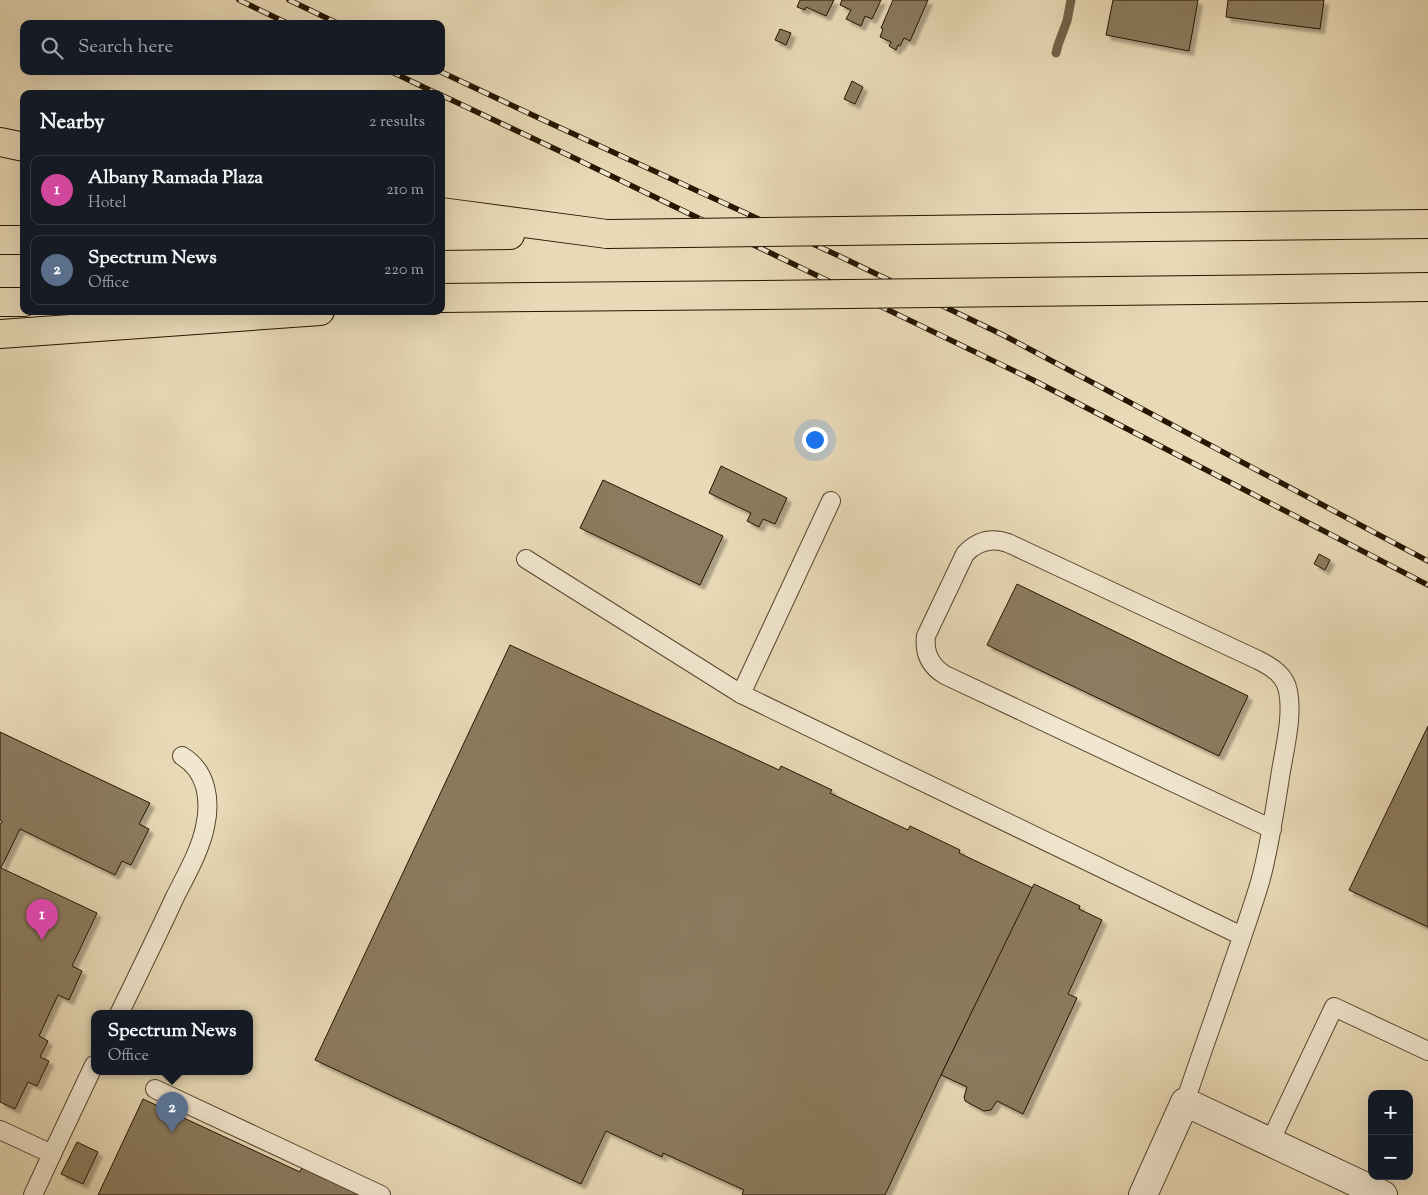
<!DOCTYPE html>
<html lang="en">
<head>
<meta charset="utf-8">
<style>
	:root { --surface:#171b24; --page:#20242c; --text:#f1f3f6; --muted:#9ea1a6; --line:#363941; --accent:#c59692 }
	body { margin:0; font-family:"Sorts Mill Goudy",serif; background:var(--page); color:var(--text) }
	.controls { position:absolute; right:15px; bottom:15px; display:grid; overflow:hidden; border-radius:10px; box-shadow:0 5px 20px #0002 }
	.controls button { width:45px; height:45px; display:grid; place-items:center; padding:0; border:0; border-bottom:1px solid var(--line); background:var(--surface); color:var(--text); font:25px sans-serif }
	.you { position:absolute; left:814px; top:439px; width:18px; height:18px; margin:-12px; border:4px solid #fff; border-radius:50%; background:#1a73e8; box-shadow:0 0 0 8px #1a73e833 }
	.badge { display:grid; place-items:center; width:32px; height:32px; border-radius:50%; background:var(--accent); color:#fff; font-size:16px; font-weight:700 }
	.pin { position:absolute; translate:-50% -41px; filter:drop-shadow(0 1px 2px #0008) }
	.pin::after { content:''; position:absolute; top:26px; width:18px; height:15px; background:inherit; clip-path:polygon(0 0,100% 0,50% 100%) }
	.popup { position:absolute; left:91px; top:1010px; width:162px; height:65px; box-sizing:border-box; display:grid; place-content:center; border-radius:10px; background:var(--surface); filter:drop-shadow(0 1px 4px #0005); font-size:16px; white-space:nowrap; color:var(--muted) }
	.popup b { font-size:19px; color:var(--text) }
	.popup::after { content:''; position:absolute; left:50%; top:100%; margin-left:-10px; border:10px solid transparent; border-top-color:var(--surface) }
	.list { margin:0; padding:0; list-style:none }
	h2 { display:flex; justify-content:space-between; align-items:center; height:65px; margin:0; padding:0 20px; font-size:21px }
	h2 small { font-size:16px; font-weight:400; color:var(--muted) }
	.list li { display:grid; grid-template-columns:32px 1fr auto; gap:15px; align-items:center; box-sizing:border-box; height:70px; margin:0 10px 10px; padding:0 10px; border:1px solid var(--line); border-radius:10px }
	.list b { display:block; font-size:19px; white-space:nowrap }
	.list p { margin:0; font-size:16px; white-space:nowrap; color:var(--muted) }
	.list em { font-size:16px; font-style:normal; color:var(--muted) }
	.icon { flex:none; width:28px; height:28px; fill:none; stroke:currentColor; stroke-width:2; stroke-linecap:round; stroke-linejoin:round }
	.map { position:relative; flex:none; width:1428px; height:1195px; overflow:hidden }
	.search { position:absolute; background:var(--surface); box-shadow:0 5px 20px #0002; left:20px; top:20px; width:425px; height:55px; display:flex; align-items:center; gap:12px; box-sizing:border-box; padding:0 18px; border-radius:10px; color:var(--muted); font-size:19px }
	.panel { position:absolute; background:var(--surface); box-shadow:0 5px 20px #0002; left:20px; top:90px; width:425px; height:225px; border-radius:10px }
	.map>svg:first-child { display:block }
	.lines { fill:none; stroke-linecap:round; stroke-linejoin:round }
	.stream { stroke:#736349; stroke-width:9 }
	.building { fill:#8b7b5f; stroke:#261500; filter:url(#shadow) }
	.service-casing { stroke:#57462e; stroke-width:20 }
	.minor-casing { stroke:#57462e; stroke-width:30 }
	.motorway-casing { stroke:#261500; stroke-width:30 }
	.service { stroke:#f1e7d0; stroke-width:18 }
	.minor { stroke:#f1e7d0; stroke-width:28 }
	.motorway { stroke:#e9dab7; stroke-width:28 }
	.rail-casing { stroke:#261500; stroke-width:5.5 }
	.rail { stroke:#f1e7d0; stroke-width:4; stroke-dasharray:11; stroke-linecap:butt }
	.motorway-bridge-casing { stroke:#261500; stroke-width:30; stroke-linecap:butt }
	.motorway-bridge { stroke:#e9dab7; stroke-width:28 }
</style>
</head>
<body>
<div class="map">
<svg width="1428" height="1195" viewBox="0 0 1428 1195">
	<defs>
		<filter id="shadow"><feDropShadow dx="4.5" dy="4.5" stdDeviation="1" flood-color="#0004"/></filter>
	</defs>
	<rect width="100%" height="100%" fill="#e9dab7"/>
	<filter id="stains"><feTurbulence type="fractalNoise" baseFrequency=".004" numOctaves="4"/><feColorMatrix values="0 0 0 0 .2 0 0 0 0 .09 0 0 0 0 .02 0 0 0 .5 -.17"/></filter>
	<radialGradient id="worn" r=".72"><stop offset=".6" stop-color="#630" stop-opacity="0"/><stop offset="1" stop-color="#630" stop-opacity=".3"/></radialGradient>
	<g class="lines">
		<polyline class="stream" points="1056,53 1058,45 1067,21 1071,0"/>
	</g>
	<g class="building">
		<polygon points="800,0 834,0 826,16 806,7 805,10 797,7"/>
		<polygon points="842,0 881,0 872,19 865,16 861,26 846,19 851,10 840,5"/>
		<polygon points="893,0 928,0 910,41 904,38 900,46 898,45 896,50 889,46 891,42 880,37 883,29 881,28"/>
		<polygon points="1113,0 1198,0 1189,51 1106,35"/>
		<polygon points="1228,0 1324,0 1320,29 1226,17"/>
		<polygon points="780,29 791,33 786,45 775,40"/>
		<polygon points="852,81 863,87 855,104 844,99"/>
		<polygon points="721,466 787,498 775,524 763,519 759,527 747,521 751,513 709,493"/>
		<polygon points="603,480 723,536 700,585 580,528"/>
		<polygon points="1319,554 1330,560 1325,570 1314,564"/>
		<polygon points="1017,584 1248,696 1219,756 987,645"/>
		<polygon points="510,645 779,770 781,766 832,790 830,793 908,830 910,826 960,850 959,853 1033,888 941,1075 885,1195 743,1195 742,1194 744,1190 663,1153 662,1157 606,1131 581,1184 315,1060"/>
		<polygon points="1428,726 1428,927 1349,890"/>
		<polygon points="0,732 150,803 139,824 149,829 131,865 122,861 115,875 20,829 1,868 97,913 72,966 82,971 69,1000 58,995 39,1036 48,1041 40,1057 49,1061 37,1086 28,1082 15,1109 0,1102 0,825 2,821 0,820"/>
		<polygon points="1034,884 1080,906 1079,909 1102,920 1068,994 1077,998 1023,1114 997,1101 991,1110 984,1111 965,1101 964,1097 967,1087 941,1075"/>
		<polygon points="143,1099 300,1172 302,1167 362,1195 98,1195"/>
		<polygon points="77,1142 98,1152 83,1184 61,1174"/>
	</g>
	<g class="lines">
		<g class="service-casing">
			<g id="service">
				<polyline points="526,559 741,694 1242,936"/>
				<polyline points="741,694 831,501"/>
				<path d="M 119,1014 C 138,975 157,936 175,897 C 186,875 200,851 205,827 C 211,800 207,771 182,756"/>
				<polyline points="155,1089 381,1195"/>
				<path d="M 1185,1102 C 1200,1057 1216,1013 1231,969 C 1241,940 1251,912 1260,882 C 1270,846 1275,808 1281,771 C 1285,747 1293,715 1288,691 C 1285,675 1272,667 1258,660 L 1008,543 C 991,537 977,541 965,554 L 926,636 C 924,653 930,666 945,675 L 1272,829"/>
				<polyline points="0,1130 52,1154 33,1195"/>
				<polyline points="1270,1142 1334,1007 1428,1051"/>
				<polyline points="52,1154 94,1065"/>
			</g>
		</g>
		<g class="minor-casing">
			<polyline id="minor" points="1143,1195 1185,1102 1383,1195"/>
		</g>
		<g class="motorway-casing">
			<g id="motorway">
				<polyline points="0,142 24,147"/>
				<polyline points="441,212 607,234"/>
				<polyline points="1150,227 1428,224"/>
				<polyline points="441,236 510,235"/>
				<polyline points="0,240 24,240"/>
				<polyline points="1283,289 1428,287"/>
				<polyline points="441,298 762,295"/>
				<polyline points="0,302 24,302"/>
				<polyline points="0,334 320,311"/>
			</g>
		</g>
		<use href="#service" class="service"/>
		<use href="#minor" class="minor"/>
		<use href="#motorway" class="motorway"/>
		<g class="rail-casing">
			<g id="rail">
				<polyline points="239,0 289,24"/>
				<polyline points="289,0 339,24"/>
				<polyline points="390,71 438,94"/>
				<polyline points="439,71 541,119 837,255 1003,335 1428,561"/>
				<polyline points="441,95 568,155 1033,380 1428,585"/>
			</g>
		</g>
		<use href="#rail" class="rail"/>
		<g class="motorway-bridge-casing">
			<g id="motorway-bridge">
				<polyline points="607,234 1150,227"/>
				<polyline points="762,295 1283,289"/>
			</g>
		</g>
		<use href="#motorway-bridge" class="motorway-bridge"/>
	</g>
	<rect width="100%" height="100%" filter="url(#stains)"/>
	<rect width="100%" height="100%" fill="url(#worn)"/>
</svg>
<div class="controls">
<button>+</button>
<button>−</button>
</div>
<div class="you"></div>
<div class="pin badge" style="left:42px;top:940px;background:#d1479c">1</div>
<div class="pin badge" style="left:172px;top:1133px;background:#5c6f8a">2</div>
<div class="popup"><b>Spectrum News</b>Office</div>
<div class="search"><svg class="icon" aria-label="search" viewBox="0 0 24 24"><circle cx="10" cy="10" r="6"/><path d="M15 15l6 6"/></svg>Search here</div>
<section class="panel">
<h2>Nearby<small>2 results</small></h2>
<ul class="list">
<li><span class="badge" style="background:#d1479c">1</span><div><b>Albany Ramada Plaza</b><p>Hotel</p></div><em>210 m</em></li>
<li><span class="badge" style="background:#5c6f8a">2</span><div><b>Spectrum News</b><p>Office</p></div><em>220 m</em></li>
</ul>
</section>
</div>
</body>
</html>
